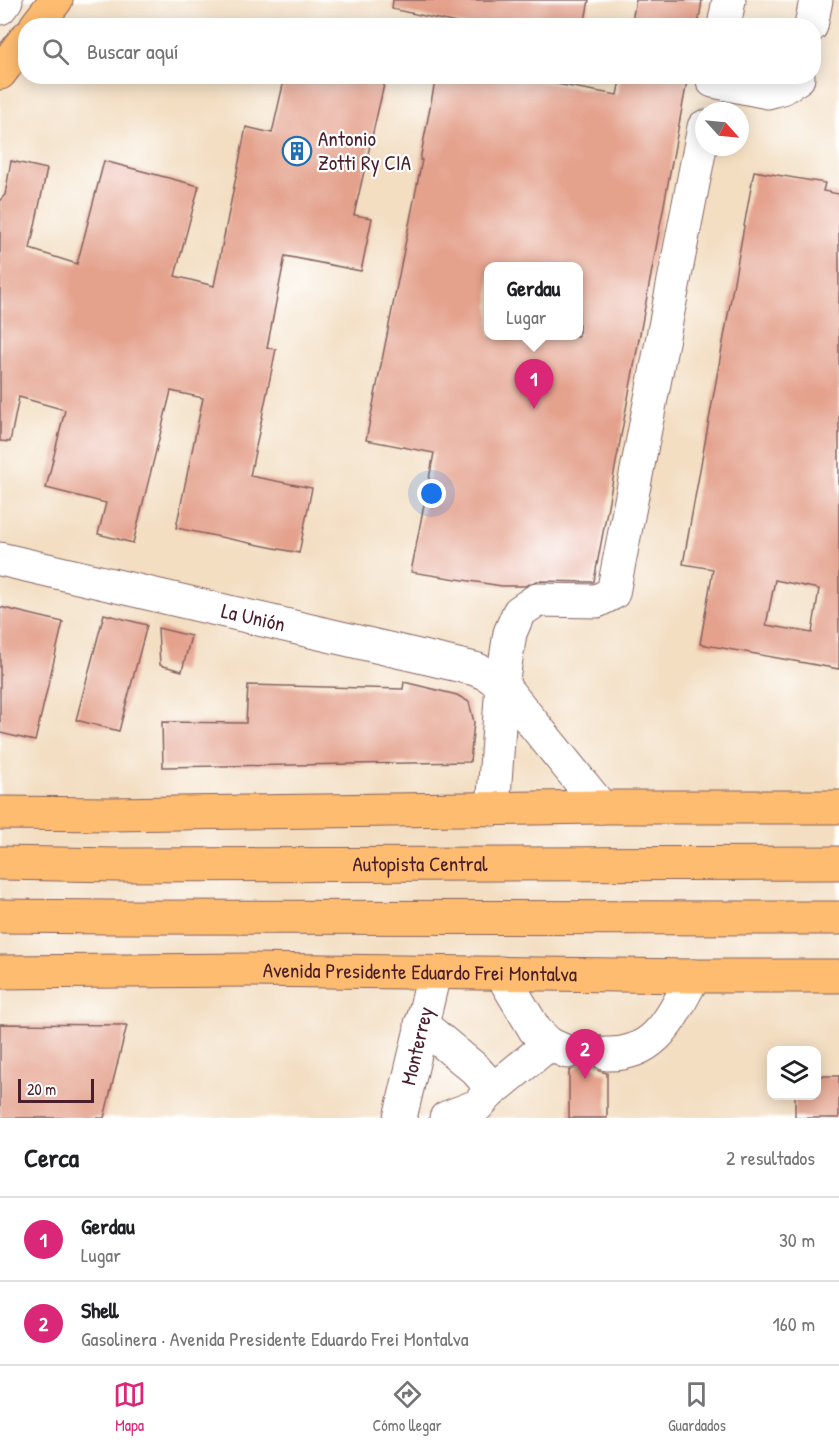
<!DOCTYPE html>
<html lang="es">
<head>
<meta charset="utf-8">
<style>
	:root { --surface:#fff; --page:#f2f2f2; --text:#202124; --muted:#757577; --line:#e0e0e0; --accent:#db2777 }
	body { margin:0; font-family:"Patrick Hand",sans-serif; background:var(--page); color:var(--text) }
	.controls { position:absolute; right:18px; bottom:18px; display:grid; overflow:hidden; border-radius:12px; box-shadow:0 3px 15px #0003 }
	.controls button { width:54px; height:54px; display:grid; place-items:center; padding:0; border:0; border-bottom:2px solid var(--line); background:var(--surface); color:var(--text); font:30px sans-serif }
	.compass { position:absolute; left:695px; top:102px; width:54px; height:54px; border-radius:50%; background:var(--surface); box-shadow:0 3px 15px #0003; rotate:117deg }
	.scale { position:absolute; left:18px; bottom:15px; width:76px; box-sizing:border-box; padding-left:6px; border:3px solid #4a1f2b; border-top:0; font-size:16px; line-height:21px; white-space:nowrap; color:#4a1f2b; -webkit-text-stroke:4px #fff; paint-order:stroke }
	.you { position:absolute; left:432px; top:494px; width:21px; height:21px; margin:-15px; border:4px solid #fff; border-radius:50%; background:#1a73e8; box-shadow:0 0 0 9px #1a73e833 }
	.badge { display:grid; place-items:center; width:39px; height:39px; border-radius:50%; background:var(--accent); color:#fff; font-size:20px; font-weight:700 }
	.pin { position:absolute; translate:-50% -50px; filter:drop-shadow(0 2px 3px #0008) }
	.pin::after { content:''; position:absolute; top:32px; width:21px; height:18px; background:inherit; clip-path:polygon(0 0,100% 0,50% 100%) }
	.popup { position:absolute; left:484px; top:262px; width:99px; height:78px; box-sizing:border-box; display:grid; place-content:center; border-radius:12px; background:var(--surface); filter:drop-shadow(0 2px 4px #0005); font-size:20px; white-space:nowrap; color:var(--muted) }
	.popup b { font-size:22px; color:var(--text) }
	.popup::after { content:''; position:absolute; left:50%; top:100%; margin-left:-12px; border:12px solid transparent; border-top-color:var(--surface) }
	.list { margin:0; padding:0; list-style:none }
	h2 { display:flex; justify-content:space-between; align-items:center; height:78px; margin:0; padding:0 24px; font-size:26px }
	h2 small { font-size:20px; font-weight:400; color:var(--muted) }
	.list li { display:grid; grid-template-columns:39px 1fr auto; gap:18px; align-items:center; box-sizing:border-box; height:84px; padding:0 24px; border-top:2px solid var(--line) }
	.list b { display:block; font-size:22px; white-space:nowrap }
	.list p { margin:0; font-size:20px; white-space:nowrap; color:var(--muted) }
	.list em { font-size:20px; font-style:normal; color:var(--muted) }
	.icon { flex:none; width:33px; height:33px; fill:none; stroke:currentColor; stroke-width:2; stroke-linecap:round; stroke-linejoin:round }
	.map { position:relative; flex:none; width:839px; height:1118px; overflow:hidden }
	.search { position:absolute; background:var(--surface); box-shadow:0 3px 15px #0003; left:18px; right:18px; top:18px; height:66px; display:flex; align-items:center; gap:15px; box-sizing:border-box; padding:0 21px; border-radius:24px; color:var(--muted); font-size:22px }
	.sheet { height:246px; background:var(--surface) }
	nav { display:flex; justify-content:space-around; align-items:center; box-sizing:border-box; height:84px; border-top:2px solid var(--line); background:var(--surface); font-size:16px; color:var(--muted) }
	nav a { display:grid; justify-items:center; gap:3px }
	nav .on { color:var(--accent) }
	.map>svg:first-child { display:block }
	.building { fill:#e4a18c; fill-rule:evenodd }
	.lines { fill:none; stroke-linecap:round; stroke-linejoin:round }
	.minor-tunnel { stroke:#d1b8a4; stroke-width:33; stroke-dasharray:33 16; stroke-linecap:butt }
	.minor-casing { stroke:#856260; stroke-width:35 }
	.major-casing { stroke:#856260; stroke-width:35 }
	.highway-casing { stroke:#856260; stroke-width:35 }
	.minor { stroke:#fff; stroke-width:33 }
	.major { stroke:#febc70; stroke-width:33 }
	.highway { stroke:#febc70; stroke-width:33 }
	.labels { text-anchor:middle; stroke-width:4.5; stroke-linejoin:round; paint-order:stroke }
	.poi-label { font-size:21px; fill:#4a1f2b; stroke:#fff; text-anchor:start }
	.street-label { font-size:21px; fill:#4a1f2b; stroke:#fff }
</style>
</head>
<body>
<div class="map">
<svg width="839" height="1118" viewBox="0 0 839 1118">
	<rect width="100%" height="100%" fill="#fff"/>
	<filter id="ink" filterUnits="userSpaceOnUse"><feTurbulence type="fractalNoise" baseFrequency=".0167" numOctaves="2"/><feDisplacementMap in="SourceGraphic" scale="12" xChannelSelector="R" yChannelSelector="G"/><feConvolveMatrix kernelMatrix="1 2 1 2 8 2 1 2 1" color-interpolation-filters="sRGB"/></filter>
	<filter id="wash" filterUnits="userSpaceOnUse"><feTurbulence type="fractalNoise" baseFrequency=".008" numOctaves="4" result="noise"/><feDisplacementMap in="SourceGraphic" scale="24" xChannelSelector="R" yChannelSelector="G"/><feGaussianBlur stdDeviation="1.35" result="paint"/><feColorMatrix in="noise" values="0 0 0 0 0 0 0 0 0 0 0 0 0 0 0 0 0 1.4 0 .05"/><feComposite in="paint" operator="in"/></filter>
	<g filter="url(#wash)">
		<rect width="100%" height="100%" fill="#f3dec2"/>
		<g id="blocks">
			<g class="building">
				<polygon points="393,0 589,0 584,26 470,26 392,9"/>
				<polygon points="636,0 702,0 698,26 631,26"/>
				<polygon points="285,76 386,76 354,215 372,218 361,271 285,256 267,348 276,349 250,476 312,488 299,553 176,528 203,398 171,391 133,543 98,534 106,503 46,488 65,410 19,397 10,442 0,441 0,200 5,195 11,161 47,169 30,249 77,264 104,161 199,186 175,276 214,286 246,127 272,133"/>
				<path d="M 436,76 L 511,76 L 617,95 L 621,76 L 688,76 L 594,581 L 593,582 L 537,581 L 525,586 L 502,586 L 411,572 L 434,453 L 366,440 L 422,160 L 420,160 ZM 489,267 L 579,267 L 579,336 L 489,336 Z"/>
				<path d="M 754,171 L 825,183 L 823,191 L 839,194 L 839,669 L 700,644 L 713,569 L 683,564 ZM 775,580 L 819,589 L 812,633 L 766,625 Z"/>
				<polygon points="0,607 63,622 35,741 0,733"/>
				<polygon points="104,614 147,625 119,731 76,720"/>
				<polygon points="158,628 191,636 182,671 160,665"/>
				<polygon points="404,682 457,695 469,702 474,722 470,762 163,767 162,722 246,723 248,685 403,689"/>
				<polygon points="0,1024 127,1025 104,1118 0,1118"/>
				<polygon points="577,1036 602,1036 596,1039 590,1046 588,1055 592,1065 599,1071 607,1073 607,1118 569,1118 569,1071 578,1067 584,1060 586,1051 582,1041"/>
				<polygon points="816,1076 839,1076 839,1118 795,1118 795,1095 816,1095"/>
			</g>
		</g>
	</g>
	<g filter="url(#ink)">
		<use href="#blocks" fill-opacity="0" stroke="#856260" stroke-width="1.5"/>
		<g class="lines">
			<polyline class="minor-tunnel" points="569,1053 607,1054"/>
			<g class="minor-casing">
				<g id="minor">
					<polyline points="0,8 6,0"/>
					<polyline points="724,26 729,0"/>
					<polyline points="811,26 816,0"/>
					<polyline points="713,81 768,92 782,88 798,78 798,76"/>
					<path id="s1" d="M 0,559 L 475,669 L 487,674 L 502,685 L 601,807"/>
					<polyline points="493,809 502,685 510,633 519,612 537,600 597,601 613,593 704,127"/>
					<polyline points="501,973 535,1030 549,1044 567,1052"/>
					<polyline points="421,1024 475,1069 484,1079 489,1093"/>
					<path d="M 607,1054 C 659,1055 672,1014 694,976"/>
					<path id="s2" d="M 400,1118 L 434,974"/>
					<polyline points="446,1118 477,1106 489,1093 549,1044"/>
				</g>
			</g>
			<g class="major-casing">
				<g id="major">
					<polyline points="36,26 56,0"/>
					<polyline points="0,73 26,38"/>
					<polyline points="0,813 111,814 601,807 839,807"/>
					<path id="s3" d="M 0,972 L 251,970 L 694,976 L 839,976"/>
				</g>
			</g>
			<g class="highway-casing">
				<g id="highway">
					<path id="s4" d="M 0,863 L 118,865 L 839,863"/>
					<polyline points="0,916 111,917 839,918"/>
				</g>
			</g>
			<use href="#minor" class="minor"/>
			<use href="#major" class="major"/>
			<use href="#highway" class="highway"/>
		</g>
	</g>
	<defs>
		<g id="building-ring" transform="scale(1.5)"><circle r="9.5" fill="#fff" stroke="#1f6fb2" stroke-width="1.5"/><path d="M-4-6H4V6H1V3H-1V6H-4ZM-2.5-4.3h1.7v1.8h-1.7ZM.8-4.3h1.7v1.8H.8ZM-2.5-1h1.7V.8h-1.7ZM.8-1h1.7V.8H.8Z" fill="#1f6fb2"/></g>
	</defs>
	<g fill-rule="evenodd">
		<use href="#building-ring" x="297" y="151"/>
	</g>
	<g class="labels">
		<g class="poi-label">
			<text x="318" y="146">Antonio<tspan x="318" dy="24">Zotti Ry CIA</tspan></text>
		</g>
		<g class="street-label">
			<text dy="7" stroke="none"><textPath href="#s1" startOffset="260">La Unión</textPath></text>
			<text dy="7" stroke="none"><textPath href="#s4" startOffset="420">Autopista Central</textPath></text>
			<text dy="7" stroke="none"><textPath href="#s3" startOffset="420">Avenida Presidente Eduardo Frei Montalva</textPath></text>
			<text dy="7" stroke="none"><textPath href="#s2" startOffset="74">Monterrey</textPath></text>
		</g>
	</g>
</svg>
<div class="controls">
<button><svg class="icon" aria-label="layers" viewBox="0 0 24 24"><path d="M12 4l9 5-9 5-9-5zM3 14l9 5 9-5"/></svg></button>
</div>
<svg class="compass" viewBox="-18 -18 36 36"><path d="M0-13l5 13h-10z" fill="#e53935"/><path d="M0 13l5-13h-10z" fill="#757577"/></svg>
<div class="scale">20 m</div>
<div class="you"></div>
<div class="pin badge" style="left:534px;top:409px">1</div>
<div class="popup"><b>Gerdau</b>Lugar</div>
<div class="pin badge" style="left:585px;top:1079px">2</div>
<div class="search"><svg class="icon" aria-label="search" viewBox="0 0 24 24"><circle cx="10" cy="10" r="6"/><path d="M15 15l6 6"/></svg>Buscar aquí</div>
</div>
<section class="sheet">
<h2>Cerca<small>2 resultados</small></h2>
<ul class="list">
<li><span class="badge">1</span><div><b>Gerdau</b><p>Lugar</p></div><em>30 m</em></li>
<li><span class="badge">2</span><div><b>Shell</b><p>Gasolinera · Avenida Presidente Eduardo Frei Montalva</p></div><em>160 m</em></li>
</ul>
</section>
<nav>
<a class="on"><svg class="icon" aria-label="map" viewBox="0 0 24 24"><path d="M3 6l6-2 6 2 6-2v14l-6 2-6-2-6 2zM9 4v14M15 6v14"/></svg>Mapa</a>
<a><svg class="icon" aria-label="directions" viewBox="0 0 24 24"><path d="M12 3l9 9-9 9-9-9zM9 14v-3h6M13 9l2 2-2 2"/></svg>Cómo llegar</a>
<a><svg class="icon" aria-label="saved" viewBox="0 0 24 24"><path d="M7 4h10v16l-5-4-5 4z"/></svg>Guardados</a>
</nav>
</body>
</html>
